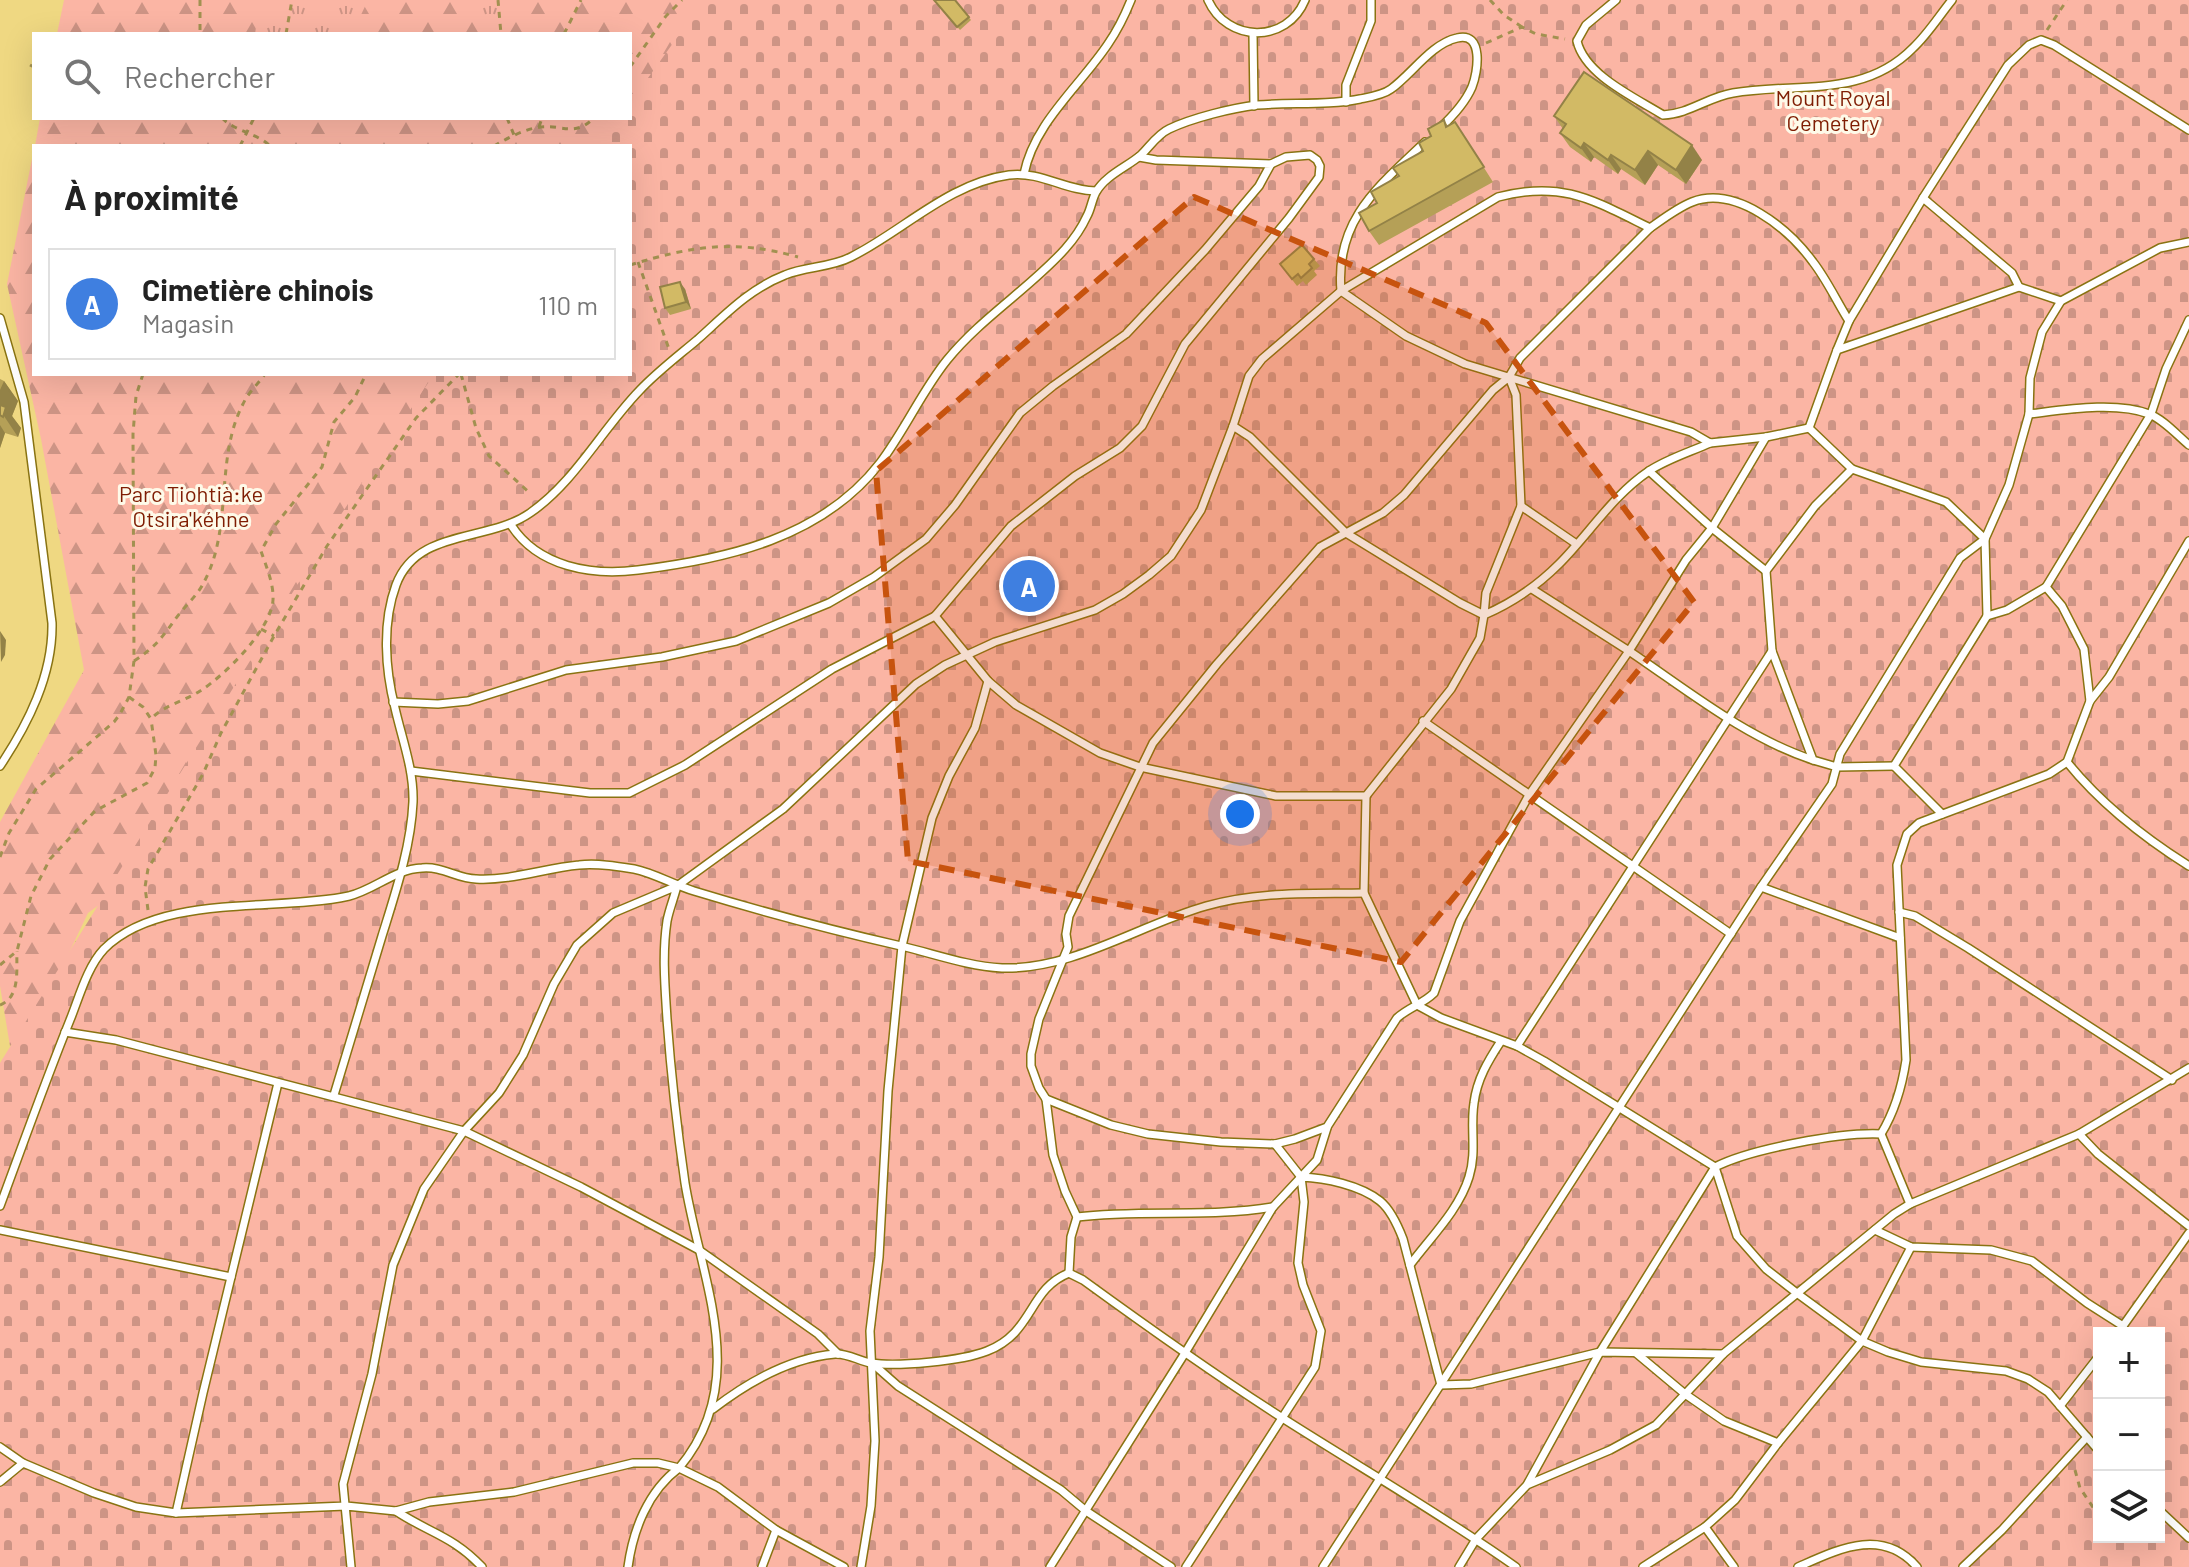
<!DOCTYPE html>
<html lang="fr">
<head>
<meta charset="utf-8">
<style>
	:root { --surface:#fff; --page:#f2f2f2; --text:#222; --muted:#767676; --line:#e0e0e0; --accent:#606ee6 }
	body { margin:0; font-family:Barlow,sans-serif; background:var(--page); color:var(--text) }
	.controls { position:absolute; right:24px; bottom:24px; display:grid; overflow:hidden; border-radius:0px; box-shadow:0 8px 32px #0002 }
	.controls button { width:72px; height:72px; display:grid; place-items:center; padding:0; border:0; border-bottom:2px solid var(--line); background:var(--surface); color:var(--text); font:40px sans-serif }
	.you { position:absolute; left:1240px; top:814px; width:28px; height:28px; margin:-20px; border:6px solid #fff; border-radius:50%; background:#1a73e8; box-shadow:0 0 0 12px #1a73e833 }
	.badge { display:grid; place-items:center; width:52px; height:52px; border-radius:50%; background:var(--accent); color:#fff; font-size:26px; font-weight:700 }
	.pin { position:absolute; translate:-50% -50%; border:4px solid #fff; box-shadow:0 2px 8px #0006 }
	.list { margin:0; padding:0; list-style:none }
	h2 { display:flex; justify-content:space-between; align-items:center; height:104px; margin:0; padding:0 32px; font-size:34px }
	h2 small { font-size:26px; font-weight:400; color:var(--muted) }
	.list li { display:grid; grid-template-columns:52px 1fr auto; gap:24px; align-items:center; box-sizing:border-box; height:112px; margin:0 16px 16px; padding:0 16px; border:2px solid var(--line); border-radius:0px }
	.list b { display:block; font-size:30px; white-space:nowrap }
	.list p { margin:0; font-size:26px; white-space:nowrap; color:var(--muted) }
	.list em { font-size:26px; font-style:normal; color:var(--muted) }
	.icon { flex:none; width:44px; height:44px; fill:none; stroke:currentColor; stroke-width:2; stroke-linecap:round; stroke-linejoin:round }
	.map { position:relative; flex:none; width:2189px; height:1567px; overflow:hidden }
	.search { position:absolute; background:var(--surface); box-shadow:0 8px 32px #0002; left:32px; top:32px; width:600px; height:88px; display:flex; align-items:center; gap:20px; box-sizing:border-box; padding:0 28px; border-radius:0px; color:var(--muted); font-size:30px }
	.panel { position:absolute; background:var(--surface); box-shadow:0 8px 32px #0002; left:32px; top:144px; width:600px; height:232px; border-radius:0px }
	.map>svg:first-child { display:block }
	.grass { fill:url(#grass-tufts) }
	.forest { fill:url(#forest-firs) }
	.cemetery { fill:url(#cemetery-stones); fill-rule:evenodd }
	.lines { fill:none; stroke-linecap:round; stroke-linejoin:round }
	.service-casing { stroke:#897312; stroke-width:10 }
	.path { stroke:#a29151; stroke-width:3; stroke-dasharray:6 6; stroke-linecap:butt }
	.service { stroke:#fff; stroke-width:7 }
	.wall { fill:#b5a057 }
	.shaded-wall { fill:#938247 }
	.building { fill:#d2ba65; stroke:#938247; stroke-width:2 }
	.marked { fill:#c7530e; fill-opacity:0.2; stroke:#c7530e; stroke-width:6; stroke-dasharray:16 10; stroke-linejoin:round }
	.labels { text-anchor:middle; stroke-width:6; stroke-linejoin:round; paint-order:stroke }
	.park-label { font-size:22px; fill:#7f1d03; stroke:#fefae9 }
</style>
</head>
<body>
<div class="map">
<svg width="2189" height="1567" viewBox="0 0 2189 1567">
	<defs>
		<pattern id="grass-tufts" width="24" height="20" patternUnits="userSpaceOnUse" patternTransform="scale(2)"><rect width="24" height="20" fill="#fbb5a4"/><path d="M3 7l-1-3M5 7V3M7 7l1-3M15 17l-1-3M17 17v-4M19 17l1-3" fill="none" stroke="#cd9485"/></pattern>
		<pattern id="forest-firs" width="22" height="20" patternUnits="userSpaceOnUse" patternTransform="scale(2)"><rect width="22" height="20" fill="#fbb5a4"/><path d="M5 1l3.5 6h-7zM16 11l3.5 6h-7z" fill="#cd9485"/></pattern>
		<pattern id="cemetery-stones" width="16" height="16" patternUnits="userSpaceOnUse" patternTransform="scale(2)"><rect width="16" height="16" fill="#fbb5a4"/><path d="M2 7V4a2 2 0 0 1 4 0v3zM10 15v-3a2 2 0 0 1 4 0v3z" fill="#cd9485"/></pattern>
	</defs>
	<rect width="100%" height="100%" fill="#efd882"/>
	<polygon class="grass" points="70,0 695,0 630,34 63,34"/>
	<g class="forest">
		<polygon points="64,0 260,0 255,34 57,34"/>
		<polygon points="368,0 456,0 475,22 504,28 524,17 527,0 768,0 630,146 35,146 40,118 630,118 630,34 352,34"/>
		<polygon points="34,149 34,374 559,374 148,869 88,913 37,1020 10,1046 0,986 0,822 84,670 41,439 7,284"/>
	</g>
	<path class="cemetery" d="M 704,0 L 2189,0 L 2189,1567 L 0,1567 L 0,1063 L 342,513 L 434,374 L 630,374 L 630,146 L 599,146 L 619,118 L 630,118 L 630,103 ZM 2099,1333 L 2159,1333 L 2159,1537 L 2099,1537 Z"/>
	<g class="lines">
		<g class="service-casing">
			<g id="service">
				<path d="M 1208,0 C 1227,43 1287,44 1305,0"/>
				<path d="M 1616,0 L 1586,25 L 1577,41 C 1585,75 1634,97 1663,115 C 1689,114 1708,97 1733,93 C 1797,82 1863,99 1913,48 C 1928,34 1939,16 1952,0"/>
				<polyline points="1253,34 1254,106"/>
				<polyline points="1346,102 1346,85 1371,21 1371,0"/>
				<path d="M 1425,142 C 1378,187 1335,220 1341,291 L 1498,197 C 1562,180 1593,200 1650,228 L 1520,358 L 1509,377"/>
				<path d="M 1024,174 C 1034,123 1080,86 1108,44 C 1117,31 1125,15 1131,0"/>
				<polyline points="1923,198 2012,273 2019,287 2061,301"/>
				<path d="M 1650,228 C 1663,219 1677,208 1692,202 C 1736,185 1789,229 1813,262 C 1827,280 1837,302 1849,321 L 1837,350"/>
				<path d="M 0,318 L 24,402 L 52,623 C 53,675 28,724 0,766"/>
				<polyline points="1849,321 1923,198 2008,65 2029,45 2041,40 2054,45 2189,130"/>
				<path d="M 2029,414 C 2063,410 2116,401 2149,414 C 2163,419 2177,435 2189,445"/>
				<polyline points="1233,426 1249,376 1262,359 1341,291 1406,336 1465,364 1691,432 1710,443 1766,437 1809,428"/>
				<polyline points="1852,469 1809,428 1837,350 2019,287"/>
				<polyline points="1649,471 1712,528 1766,571"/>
				<polyline points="1521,506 1575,543"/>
				<path d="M 511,525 C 538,567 592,576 638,570 C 727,559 822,538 880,463 C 905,430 922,391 947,360 C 982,317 1029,289 1065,249 C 1073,240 1082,227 1087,216 C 1091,209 1092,199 1096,192 C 1106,175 1127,167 1141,155 C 1150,146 1158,134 1169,129 C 1192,118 1232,108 1257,105 C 1291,102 1327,106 1360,99 C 1370,97 1383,95 1391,89 C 1412,74 1431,44 1457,38 C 1484,31 1478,72 1472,87 C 1465,103 1453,116 1440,128"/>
				<polyline points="1532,589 1629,651 1686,560 1712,528 1766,437"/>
				<polyline points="935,616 988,681"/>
				<polyline points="1987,616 2007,610 2046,587"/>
				<polyline points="1772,651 1517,1046 1544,1061 1715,1167 1737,1236 1766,1269 1798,1294 1862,1341 1888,1352 1921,1362 2006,1371 2028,1379 2048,1392 2099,1451"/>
				<polyline points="2090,701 2084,649 2062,606 2046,587 2151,414 2166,369 2189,320"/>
				<polyline points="393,702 438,704 468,701 566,670 662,657 736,641 829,603 874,577 926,539 955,505 1020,413 1053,386 1126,334 1205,250 1259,186 1271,164 1156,160 1139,157"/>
				<polyline points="1423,721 1731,934"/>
				<path d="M 2067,762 C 2101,804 2143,837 2189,866"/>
				<polyline points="411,771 590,793 629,793 685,765 832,669 935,616 1011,526 1075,476 1120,448 1142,426 1185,344 1289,218 1319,177 1320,166 1317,160 1310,155 1286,157 1271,164"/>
				<polyline points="1366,796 1364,893 1417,1005 1441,1018 1517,1046"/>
				<polyline points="1942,814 1894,766 1987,616 1985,539 2009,485 2029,414 2030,378 2042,332 2061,301 2160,248 2189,242"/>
				<path d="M 677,886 L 783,809 L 916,684 L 945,665 L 995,642 L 1095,610 L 1123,594 L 1149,575 L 1171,556 L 1201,510 L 1233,426 L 1250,437 L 1346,533 L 1460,603 L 1484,615 L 1486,593 L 1521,506 L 1516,395 L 1509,377 L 1493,390 L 1404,495 L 1383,513 L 1320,547 L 1217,664 L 1153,743 L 1069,916 L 1066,934 L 1068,947 L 1039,1019 L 1031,1054 L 1031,1066 L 1039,1088 L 1046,1099 L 1053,1155 L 1065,1191 L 1077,1217 L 1071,1237 L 1069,1273 L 1083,1280 C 1149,1328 1215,1375 1284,1419 C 1361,1468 1441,1514 1516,1567"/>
				<polyline points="1761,887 1900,938"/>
				<polyline points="1899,912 1915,916 1968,948 2172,1080"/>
				<polyline points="65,1032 116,1040 464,1131 581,1187 699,1250 818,1334 838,1354"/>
				<path d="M 334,1095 C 350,1042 366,989 382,936 C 395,894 411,847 413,802 C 414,770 402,739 395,708 C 385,669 382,623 396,585 C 417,528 487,543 530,513 C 575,482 602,429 640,390 C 657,372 678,356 697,340 C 725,315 749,289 785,275 C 806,266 830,268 851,257 C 903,231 949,183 1009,175 C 1041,171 1066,191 1096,191"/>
				<path d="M 1046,1099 L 1111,1125 L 1148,1134 L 1221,1142 L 1275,1144 L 1295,1139 L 1327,1127 L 1397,1018 C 1409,1007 1423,1004 1434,993 L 1460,921 L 1529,795 L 1629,651 C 1687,690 1746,738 1813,760"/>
				<path d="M 1881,1134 C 1895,1111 1902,1087 1906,1060 L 1897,865 L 1907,834 L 1919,823 L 2049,774 L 2067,762 L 2090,701 L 2109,677 L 2189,541"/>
				<polyline points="2079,1134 2098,1154 2189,1226"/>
				<polyline points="1275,1144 1301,1177"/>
				<path d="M 0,1206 C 23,1144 45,1082 70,1020 C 79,998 87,967 104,949 C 160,893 276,912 349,896 C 374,890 395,869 422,868 C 442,866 458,879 476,879 C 511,881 545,868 579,865 C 597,863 616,866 634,869 C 654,873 674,885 694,891 C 763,912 831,930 901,946 C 935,954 967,966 1002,968 C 1073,970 1139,925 1206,906 C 1259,891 1310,894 1364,893"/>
				<path d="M 1077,1217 C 1142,1209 1208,1218 1273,1207"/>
				<polyline points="0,1230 231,1277"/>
				<polyline points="1875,1230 1911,1247 1991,1250 2032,1261 2087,1303 2123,1326"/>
				<path d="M 1410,1265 C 1430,1238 1459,1210 1469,1177 C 1477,1152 1470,1128 1474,1103 C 1477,1079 1488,1061 1501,1041"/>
				<polyline points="2118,1333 2189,1233"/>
				<polyline points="1636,1353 1685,1394 1724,1421 1778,1443"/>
				<polyline points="872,1363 898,1386 1061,1490 1086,1511 1171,1567"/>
				<polyline points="2060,1406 2099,1356"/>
				<path d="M 713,1409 C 748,1382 789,1358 835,1354 C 847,1353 859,1361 871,1363 C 897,1367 962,1361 987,1351 C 1034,1333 1028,1289 1069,1273"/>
				<polyline points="0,1447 23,1463"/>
				<path d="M 0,1482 L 23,1463 L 94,1493 L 136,1507 L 176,1513 L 346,1506 L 396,1511 L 429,1502 L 514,1492 L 633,1463 L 658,1463 L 679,1468 C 752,1381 701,1281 685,1183 C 677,1128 671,1074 667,1019 C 665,987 662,954 667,921 C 669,910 674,898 677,886 L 613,913 L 577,945 L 554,984 L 523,1055 L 499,1093 L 464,1131 L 424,1189 L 393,1265 L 372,1374 L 343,1484 L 351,1567"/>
				<path d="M 1528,1483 L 1600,1352 L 1715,1167 C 1750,1149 1841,1132 1881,1134 L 1910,1204"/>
				<polyline points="2159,1510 2189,1538"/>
				<path d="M 396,1511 C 429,1533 453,1536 482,1567"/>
				<polyline points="176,1513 203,1393 278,1083"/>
				<polyline points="1705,1527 1734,1567"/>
				<path d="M 628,1567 C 633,1530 648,1491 679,1468 L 718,1487 L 776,1530 L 844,1567"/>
				<polyline points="762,1567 776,1530"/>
				<path d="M 861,1567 L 871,1506 L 875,1441 L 870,1331 L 879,1257 L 888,1091 L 902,946 L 932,818 L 949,776 L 975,728 L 988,681 L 1016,705 L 1100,753 L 1140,767 L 1276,796 L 1366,796 L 1451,689 L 1480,638 L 1484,615 C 1512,603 1537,586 1559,564 C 1589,534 1613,495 1649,471 C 1667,459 1690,452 1710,443"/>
				<polyline points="1050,1567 1185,1353 1273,1207 1317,1160 1327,1128"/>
				<path d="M 1186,1567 L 1315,1367 L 1321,1331 L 1303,1285 L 1298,1263 L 1304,1202 L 1301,1177 C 1325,1178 1360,1185 1380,1201 C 1391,1210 1398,1226 1403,1239 L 1441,1385 L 1471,1384 L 1600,1352 L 1723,1354"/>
				<polyline points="1323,1567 1761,887 1832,784 1840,754 1960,558 1985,539 1946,502 1852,469 1815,506 1766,571 1772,651 1813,760 1837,767 1894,766"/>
				<polyline points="1459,1567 1476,1539 1527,1485 1610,1450 1656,1425 1723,1354 1894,1214 1910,1204 2079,1134 2189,1068"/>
				<polyline points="1643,1567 1705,1527 1735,1500 1778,1443 1862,1341 1911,1247"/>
				<path d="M 1798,1567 C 1839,1549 1882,1527 1917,1567"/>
				<polyline points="1963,1567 2002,1530 2087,1437"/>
			</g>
		</g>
		<g class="path">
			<polyline points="200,0 200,34"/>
			<polyline points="498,0 501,34"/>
			<polyline points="1490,0 1504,15 1522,27"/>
			<polyline points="2047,30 2067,0"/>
			<polyline points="286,34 292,0"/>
			<polyline points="564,34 581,0"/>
			<polyline points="1486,43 1522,27 1536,34 1565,39"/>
			<polyline points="30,65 34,67"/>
			<polyline points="630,67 666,16 682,0"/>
			<path d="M 222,118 C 236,132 257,133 270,146"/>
			<polyline points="507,118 514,135"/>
			<polyline points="539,127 542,118"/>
			<polyline points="240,146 254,118"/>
			<path d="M 494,146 C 508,138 524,129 541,127 C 565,125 574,137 594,118"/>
			<polyline points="638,262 669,349"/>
			<path d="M 630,265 C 692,246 735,239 798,257"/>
			<polyline points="461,374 476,428 489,456 531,494"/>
			<polyline points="261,629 274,636"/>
			<path d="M 134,661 C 159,645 163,635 180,613 C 188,603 198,594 203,584 C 234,528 214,460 243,404 C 248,393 258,384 265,374"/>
			<path d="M 129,697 L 143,707 L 151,719 C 164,705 183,702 200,691 C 224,676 271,630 273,600 C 274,584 266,566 261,551 L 276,524 L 322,467 L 334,422 L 355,397 L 366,374"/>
			<polyline points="0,857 9,833 36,789 114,722 120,714 129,697 134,661 133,434 136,396 143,374"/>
			<polyline points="148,910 145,887 148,869 203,774 221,733 274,636 327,546 416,418 459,374"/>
			<polyline points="0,965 17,951 31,896 50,859 95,811 147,783 155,768 156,755 151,719"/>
			<path d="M 0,1005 C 21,997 16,969 17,951"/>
			<polyline points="2075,1470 2080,1488 2099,1516"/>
		</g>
		<use href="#service" class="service"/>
	</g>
	<g class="wall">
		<polygon points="934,0 955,0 971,20 960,30"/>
		<polygon points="1554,116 1702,160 1686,184 1658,165 1645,185 1621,169 1618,174 1594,157 1591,162 1570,147 1560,133 1563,129"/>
		<polygon points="1444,120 1448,126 1455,122 1493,182 1379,245 1369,231 1377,203 1399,176 1423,151 1431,136"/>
		<polygon points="1314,259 1320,266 1314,271 1317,275 1306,285 1303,281 1297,286 1280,264"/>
		<polygon points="685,289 691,309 670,315 665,308"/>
		<polygon points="0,379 4,381 18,401 12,416 21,428 18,437 5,433 0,448"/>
	</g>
	<g class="shaded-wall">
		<polygon points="1584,143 1594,157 1591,162 1581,148"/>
		<polygon points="1692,145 1702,160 1686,184 1676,170"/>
		<polygon points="1648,151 1658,165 1645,185 1635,170"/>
		<polygon points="1611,155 1621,169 1618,174 1608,160"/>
		<polygon points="680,282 685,289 691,309 686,302"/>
		<polygon points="4,381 18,401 12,416 21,428 18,437 0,410 0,390"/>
		<polygon points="0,425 5,433 0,448"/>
		<polygon points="0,631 6,640 5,655 1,662"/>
	</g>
	<g class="building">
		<polygon points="934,0 955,0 969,17 957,27"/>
		<polygon points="1584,72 1692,145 1676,170 1648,151 1635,170 1611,155 1608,160 1584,143 1581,148 1560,133 1566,124 1554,116"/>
		<polygon points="1444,120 1446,127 1455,122 1484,167 1369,231 1359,213 1377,203 1371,192 1399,176 1393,168 1423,151 1419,143 1431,136 1428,129"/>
		<polygon points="1302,245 1314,259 1309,264 1312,268 1301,278 1298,274 1292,279 1280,264"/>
		<polygon points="680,282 686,302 665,308 660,287"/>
		<polygon points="0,405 6,407 3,417 0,415"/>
	</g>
	<path class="marked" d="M 1194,197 L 1486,323 L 1694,602 L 1401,962 L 908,861 L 876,471 Z"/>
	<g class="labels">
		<g class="park-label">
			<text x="1833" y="106">Mount Royal<tspan x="1833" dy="25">Cemetery</tspan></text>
			<text x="191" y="502">Parc Tiohtià:ke<tspan x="191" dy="25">Otsira'kéhne</tspan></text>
		</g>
	</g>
</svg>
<div class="controls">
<button>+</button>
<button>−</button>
<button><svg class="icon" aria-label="layers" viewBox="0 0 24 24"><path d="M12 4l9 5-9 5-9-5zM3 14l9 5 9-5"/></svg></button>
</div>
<div class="you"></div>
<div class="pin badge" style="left:1029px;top:586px;background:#3f7fe0">A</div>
<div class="search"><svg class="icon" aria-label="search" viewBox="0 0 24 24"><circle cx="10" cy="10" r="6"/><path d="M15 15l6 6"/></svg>Rechercher</div>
<section class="panel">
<h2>À proximité<small></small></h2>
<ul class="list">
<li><span class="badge" style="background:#3f7fe0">A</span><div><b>Cimetière chinois</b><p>Magasin</p></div><em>110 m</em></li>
</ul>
</section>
</div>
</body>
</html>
